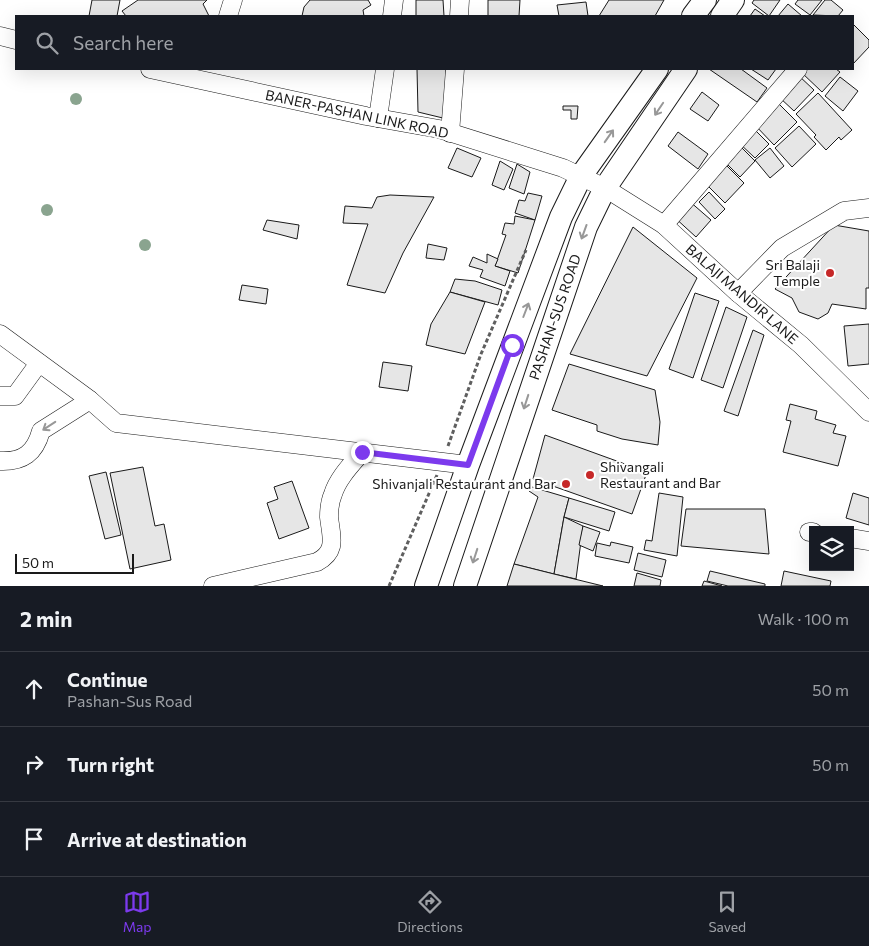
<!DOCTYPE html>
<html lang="en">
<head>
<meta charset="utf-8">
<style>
	:root { --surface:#171b24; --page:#242831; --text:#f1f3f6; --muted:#9ea1a6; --line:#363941; --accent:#7c3aed }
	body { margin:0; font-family:Commissioner,sans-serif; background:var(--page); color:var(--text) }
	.controls { position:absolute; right:15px; bottom:15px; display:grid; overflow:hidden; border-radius:0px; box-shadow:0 5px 20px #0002 }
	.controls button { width:45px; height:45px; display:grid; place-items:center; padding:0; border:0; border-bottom:1px solid var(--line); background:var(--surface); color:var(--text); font:25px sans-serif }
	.scale { position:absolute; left:15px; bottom:12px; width:119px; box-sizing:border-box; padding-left:5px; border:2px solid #1a1a1a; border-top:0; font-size:14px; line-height:18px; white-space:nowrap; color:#1a1a1a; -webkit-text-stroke:4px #fff; paint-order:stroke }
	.stop { position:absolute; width:15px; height:15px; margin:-11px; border:4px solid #7c3aed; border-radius:50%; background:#fff }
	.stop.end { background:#7c3aed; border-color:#fff; box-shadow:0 1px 5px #0008 }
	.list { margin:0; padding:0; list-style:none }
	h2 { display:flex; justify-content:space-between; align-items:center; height:65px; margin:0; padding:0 20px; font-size:21px }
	h2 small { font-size:16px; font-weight:400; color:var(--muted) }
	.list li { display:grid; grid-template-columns:32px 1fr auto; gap:15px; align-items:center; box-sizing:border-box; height:75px; padding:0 20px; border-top:1px solid var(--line) }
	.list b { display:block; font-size:19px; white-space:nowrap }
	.list p { margin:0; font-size:16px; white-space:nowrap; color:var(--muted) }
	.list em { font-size:16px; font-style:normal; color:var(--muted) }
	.icon { flex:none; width:28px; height:28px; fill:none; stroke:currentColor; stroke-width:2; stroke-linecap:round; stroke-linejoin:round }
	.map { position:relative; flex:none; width:869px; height:586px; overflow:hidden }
	.search { position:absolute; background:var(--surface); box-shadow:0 5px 20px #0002; left:15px; right:15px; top:15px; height:55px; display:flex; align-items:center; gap:12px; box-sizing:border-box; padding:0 18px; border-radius:0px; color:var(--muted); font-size:19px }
	.sheet { height:290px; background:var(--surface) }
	nav { display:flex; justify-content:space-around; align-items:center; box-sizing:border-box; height:70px; border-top:1px solid var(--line); background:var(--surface); font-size:14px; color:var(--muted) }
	nav a { display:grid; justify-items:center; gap:2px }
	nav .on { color:var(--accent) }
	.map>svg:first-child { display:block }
	.building { fill:#e6e6e6; stroke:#1a1a1a }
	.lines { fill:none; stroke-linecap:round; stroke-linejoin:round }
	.minor-casing { stroke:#1a1a1a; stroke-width:19 }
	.major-casing { stroke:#1a1a1a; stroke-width:24 }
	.path { stroke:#5f5f5f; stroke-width:3; stroke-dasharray:4 2.5; stroke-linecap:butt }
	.minor { stroke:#fff; stroke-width:18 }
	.major { stroke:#fff; stroke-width:22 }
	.tree { fill:#8aa48f }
	.oneway { stroke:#989898 }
	.route { stroke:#7c3aed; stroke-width:6 }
	.poi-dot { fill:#c62828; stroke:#fff; stroke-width:2 }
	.labels { text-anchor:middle; stroke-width:4; stroke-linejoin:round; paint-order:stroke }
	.street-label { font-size:14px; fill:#1a1a1a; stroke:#fff }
	.poi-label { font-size:14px; fill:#1a1a1a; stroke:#fff; text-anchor:end }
</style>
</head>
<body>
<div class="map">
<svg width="869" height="586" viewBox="0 0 869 586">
	<rect width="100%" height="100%" fill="#fff"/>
	<g class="building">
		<polygon points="92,0 120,0 117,16 89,16"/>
		<polygon points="138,0 207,0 203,4 209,16 126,16 122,11"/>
		<polygon points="310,0 368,0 371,5 363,10 364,16 302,16 304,7"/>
		<polygon points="416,0 443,0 444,16 416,16"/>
		<polygon points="488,0 520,0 519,16 488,16"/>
		<polygon points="609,0 664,0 655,16 599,16"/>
		<polygon points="754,0 780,0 769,16 752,3"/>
		<polygon points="798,0 822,0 810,15 795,4"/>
		<polygon points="825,0 831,0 843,10 838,16 813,15"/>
		<polygon points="586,2 588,16 559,16 557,5"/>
		<polygon points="788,4 802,16 778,16"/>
		<polygon points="755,9 765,16 750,16"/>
		<polygon points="853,24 869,40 869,47 853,64"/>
		<polygon points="417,69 446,69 447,119 418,112"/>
		<polygon points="709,69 741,69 767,88 757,102"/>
		<polygon points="751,69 776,69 768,80"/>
		<polygon points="804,69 836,69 840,72 822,92 801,72"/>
		<polygon points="798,75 814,90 794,111 779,97"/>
		<polygon points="840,77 858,91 843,111 825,96"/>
		<polygon points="702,92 719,105 708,121 690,109"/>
		<polygon points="818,93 852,130 841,140 839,137 826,150 814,137 816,135 796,114"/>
		<polygon points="776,101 797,122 774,145 753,123"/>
		<polygon points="563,106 578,106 577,119 571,119 571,110 563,110"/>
		<polygon points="751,126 769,144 755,158 737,141"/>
		<polygon points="799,126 816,144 792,167 775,148"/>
		<polygon points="678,132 708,154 698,169 668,146"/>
		<polygon points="737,143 755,161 740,177 722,159"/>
		<polygon points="457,148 481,158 472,177 448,168"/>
		<polygon points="770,148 784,166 770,178 755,160"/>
		<polygon points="500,161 513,169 504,190 492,185"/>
		<polygon points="723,162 744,183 725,203 704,182"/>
		<polygon points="517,164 530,172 524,194 509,188"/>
		<polygon points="709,192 725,209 715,219 699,202"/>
		<polygon points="528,193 542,196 535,220 515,213 519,200 525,201"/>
		<polygon points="390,195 434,197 403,253 385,293 347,285 368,224 343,223 345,206 372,208 377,197"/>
		<polygon points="688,200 711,220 696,237 673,216"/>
		<polygon points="515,216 535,220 518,273 495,266 506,235 502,234 505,223 514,224"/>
		<polygon points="267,220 299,225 297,239 263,230"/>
		<polygon points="834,225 869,231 869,288 866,288 866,309 832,304 828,313 818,319 799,312 792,298 775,289"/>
		<polygon points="633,227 697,278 647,376 570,354"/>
		<polygon points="428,244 447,248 444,260 426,258"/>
		<polygon points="487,254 498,259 495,266 510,271 505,286 480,277 483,270 469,266 473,257 487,263"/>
		<polygon points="455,279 475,281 502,290 498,305 450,292"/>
		<polygon points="242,285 268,289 266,304 239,300"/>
		<polygon points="450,292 485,302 465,354 426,345 431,324"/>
		<polygon points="695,293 719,301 693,378 669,369"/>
		<polygon points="726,307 747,317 723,388 701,380"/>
		<polygon points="869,324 869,364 848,366 844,326"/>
		<polygon points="753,330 764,335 738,416 724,411"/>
		<polygon points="383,362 412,366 408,391 379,387"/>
		<polygon points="569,364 655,390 660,422 658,445 622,439 597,431 597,425 552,410"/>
		<polygon points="790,404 817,411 815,419 836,425 833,433 846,436 838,466 783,452 791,421 786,420"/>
		<polygon points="545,435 647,472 632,514 533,479"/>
		<polygon points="143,467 155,526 164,524 171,560 130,569 110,473"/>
		<polygon points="106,472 121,535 105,539 89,476"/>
		<polygon points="292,481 309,528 279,539 267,503 278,499 274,487"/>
		<polygon points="532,487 569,498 564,517 554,574 514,564 538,497 529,491"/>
		<polygon points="659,493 683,497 677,556 644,550 646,540 652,541"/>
		<polygon points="853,493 869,498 869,525 846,518"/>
		<polygon points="569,498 615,512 609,531 564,517"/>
		<polygon points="686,509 765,509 769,554 681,546"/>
		<polygon points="564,517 583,526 576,579 554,574"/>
		<polygon points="583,526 600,532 593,551 579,545"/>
		<polygon points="611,542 633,547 629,563 595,556 597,543 610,546"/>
		<polygon points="638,553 666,560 662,577 634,570"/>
		<polygon points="514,564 554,574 603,586 507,586"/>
		<polygon points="710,571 765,584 765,586 728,586 707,581"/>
		<polygon points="784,571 831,581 830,586 781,586"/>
		<polygon points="637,573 661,580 660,586 634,586"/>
		<polygon points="704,581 722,586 702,586"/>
	</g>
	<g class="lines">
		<g class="minor-casing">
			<g id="minor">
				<polyline points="228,16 233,0"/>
				<polyline points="392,16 394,0"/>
				<polyline points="459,16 460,0"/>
				<polyline points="0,36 16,40"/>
				<polyline points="150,69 366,116 439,129 563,168 605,188 664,225 738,293 801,345 869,412"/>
				<polyline points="378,118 385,69"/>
				<polyline points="450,133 455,69"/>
				<polyline points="664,225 798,69"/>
				<polyline points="738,293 782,248 844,211 869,208"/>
				<polyline points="0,334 90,400 116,423 468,465"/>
				<polyline points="0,396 15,396 39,363"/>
				<path d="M 0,461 C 23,462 35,453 41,431 L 90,400"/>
				<polyline points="809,532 813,532"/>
				<polyline points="850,538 869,541"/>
				<path d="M 213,586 L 317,562 C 338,551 331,536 329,517 C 329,510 330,501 333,494 C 338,478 351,465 362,452"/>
			</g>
		</g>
		<g class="major-casing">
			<g id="major">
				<polyline points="693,16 705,0"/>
				<polyline points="722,16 733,0"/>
				<polyline points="426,586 468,465 561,217 581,176 657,69"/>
				<polyline points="465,586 586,227 605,188 686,69"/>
			</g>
		</g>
		<g class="path">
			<polyline points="448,446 481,354 526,250"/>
			<polyline points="389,586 437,475"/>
		</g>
		<use href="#minor" class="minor"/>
		<use href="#major" class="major"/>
	</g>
	<g class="tree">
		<circle cx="76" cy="99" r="6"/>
		<circle cx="47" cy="210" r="6"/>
		<circle cx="145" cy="245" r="6"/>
	</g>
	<defs><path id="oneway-shaft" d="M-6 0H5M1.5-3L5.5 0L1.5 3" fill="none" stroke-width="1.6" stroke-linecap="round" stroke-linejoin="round" transform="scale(1.25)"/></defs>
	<g class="oneway">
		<use href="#oneway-shaft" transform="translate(659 109) rotate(124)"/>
		<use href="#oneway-shaft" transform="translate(609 136) rotate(-55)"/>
		<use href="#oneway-shaft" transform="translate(584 232) rotate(110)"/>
		<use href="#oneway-shaft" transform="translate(526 310) rotate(-69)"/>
		<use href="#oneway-shaft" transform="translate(526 402) rotate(108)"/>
		<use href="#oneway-shaft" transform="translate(49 426) rotate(147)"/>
		<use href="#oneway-shaft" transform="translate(475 556) rotate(108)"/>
	</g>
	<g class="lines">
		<polyline class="route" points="362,452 468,465 512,345"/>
	</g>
	<g class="poi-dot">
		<circle cx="830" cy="273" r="5"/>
		<circle cx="590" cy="475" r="5"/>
		<circle cx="566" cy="484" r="5"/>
	</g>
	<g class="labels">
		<g class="street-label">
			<text transform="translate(357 114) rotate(12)" y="5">BANER-PASHAN LINK ROAD</text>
			<text transform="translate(742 294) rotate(41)" y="5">BALAJI MANDIR LANE</text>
			<text transform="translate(555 317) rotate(-71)" y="5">PASHAN-SUS ROAD</text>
		</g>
		<g class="poi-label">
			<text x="820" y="270">Sri Balaji<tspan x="820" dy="16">Temple</tspan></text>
			<text x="600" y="472" text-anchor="start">Shivangali<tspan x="600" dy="16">Restaurant and Bar</tspan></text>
			<text x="556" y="489">Shivanjali Restaurant and Bar</text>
		</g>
	</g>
</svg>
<div class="controls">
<button><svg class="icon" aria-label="layers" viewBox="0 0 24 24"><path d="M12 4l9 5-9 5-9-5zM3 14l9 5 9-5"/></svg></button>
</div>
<div class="scale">50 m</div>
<div class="stop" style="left:512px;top:345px"></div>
<div class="stop end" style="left:362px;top:452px"></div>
<div class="search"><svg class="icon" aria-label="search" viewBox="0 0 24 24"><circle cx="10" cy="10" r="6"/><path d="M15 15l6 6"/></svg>Search here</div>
</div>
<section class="sheet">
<h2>2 min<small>Walk · 100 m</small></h2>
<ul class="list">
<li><svg class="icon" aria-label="ahead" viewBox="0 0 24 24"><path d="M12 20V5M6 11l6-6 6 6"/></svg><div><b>Continue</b><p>Pashan-Sus Road</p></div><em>50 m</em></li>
<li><svg class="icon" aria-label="right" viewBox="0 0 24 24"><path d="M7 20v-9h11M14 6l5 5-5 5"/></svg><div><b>Turn right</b></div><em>50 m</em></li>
<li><svg class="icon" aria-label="arrive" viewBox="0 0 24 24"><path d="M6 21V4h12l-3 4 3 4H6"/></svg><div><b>Arrive at destination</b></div></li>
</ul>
</section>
<nav>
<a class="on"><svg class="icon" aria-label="map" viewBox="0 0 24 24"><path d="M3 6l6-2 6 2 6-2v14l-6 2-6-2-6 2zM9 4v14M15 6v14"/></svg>Map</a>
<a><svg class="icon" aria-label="directions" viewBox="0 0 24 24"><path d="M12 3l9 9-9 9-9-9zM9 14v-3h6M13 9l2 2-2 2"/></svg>Directions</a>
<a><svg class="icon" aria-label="saved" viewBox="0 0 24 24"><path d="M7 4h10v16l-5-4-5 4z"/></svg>Saved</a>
</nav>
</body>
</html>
